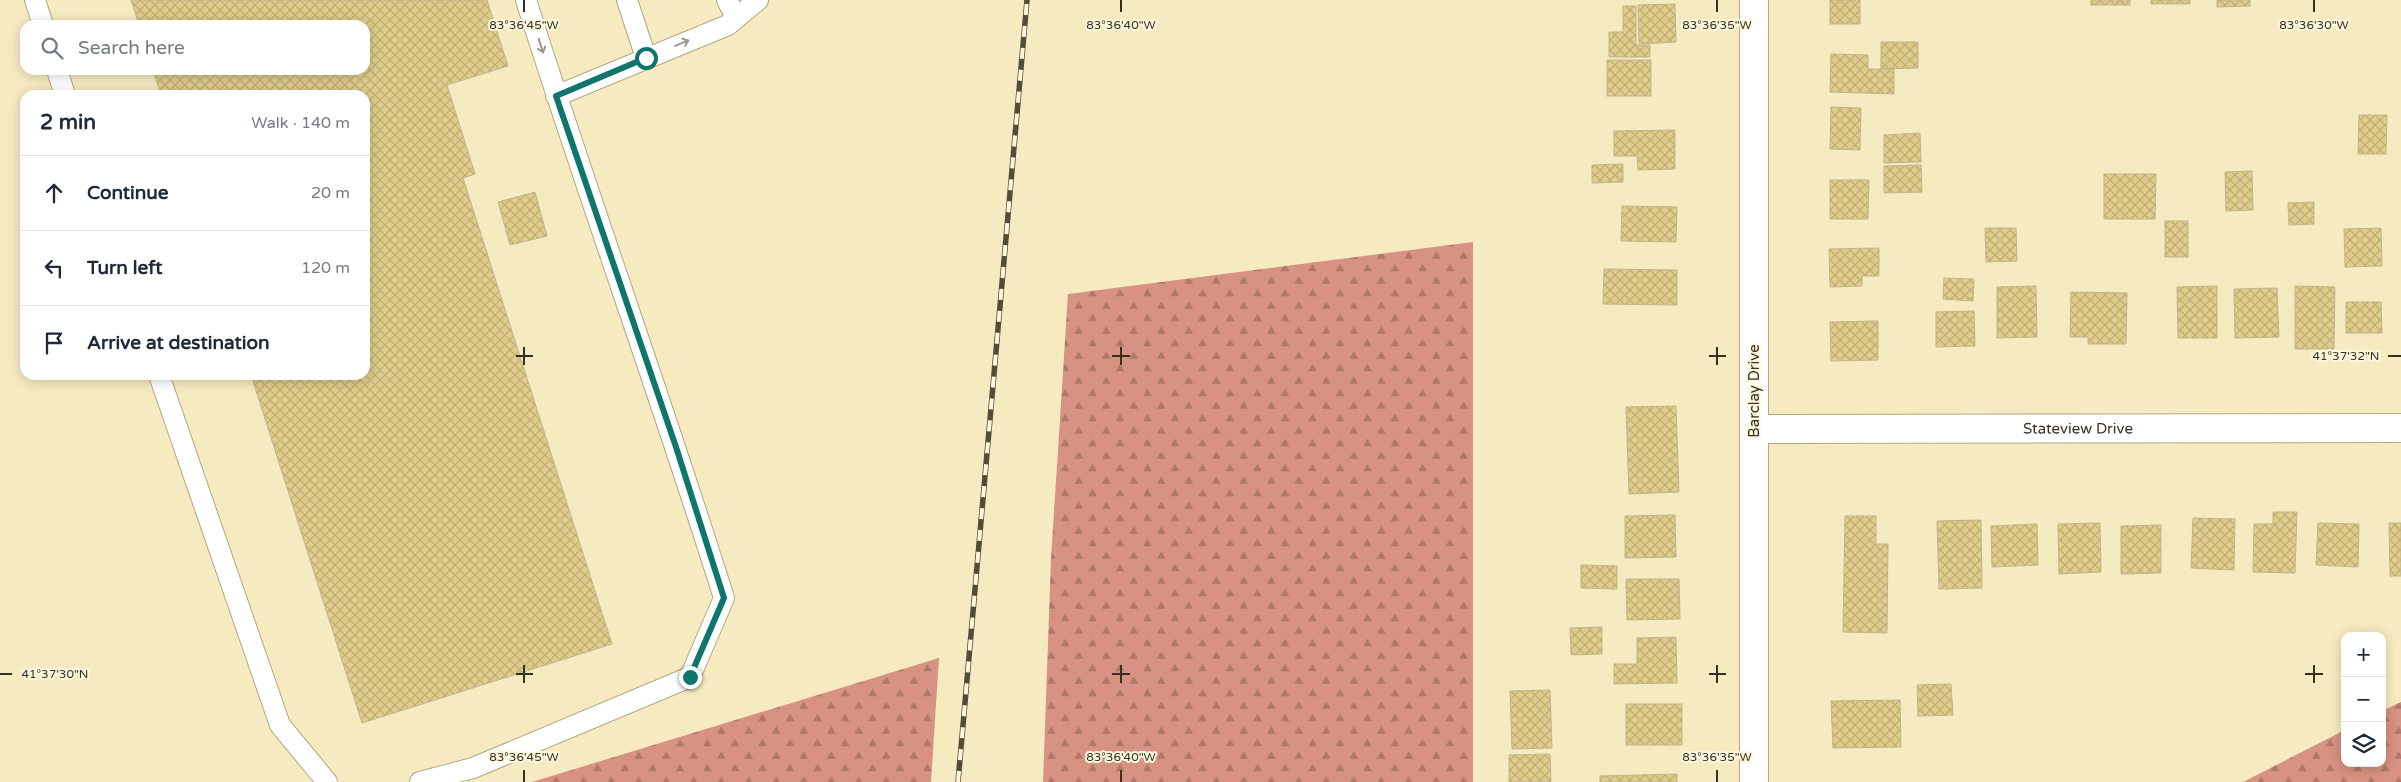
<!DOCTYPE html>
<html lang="en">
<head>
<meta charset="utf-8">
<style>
	:root { --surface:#fff; --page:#f6f6f7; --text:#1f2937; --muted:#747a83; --line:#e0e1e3 }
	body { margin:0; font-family:"Varela Round",sans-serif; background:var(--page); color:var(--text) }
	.controls { position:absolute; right:15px; bottom:15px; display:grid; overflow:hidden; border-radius:10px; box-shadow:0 2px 12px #0003 }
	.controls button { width:45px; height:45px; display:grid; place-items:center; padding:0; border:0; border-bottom:1px solid var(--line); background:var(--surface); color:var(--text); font:25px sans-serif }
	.stop { position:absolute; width:15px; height:15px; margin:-11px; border:4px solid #0f766e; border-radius:50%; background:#fff }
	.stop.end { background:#0f766e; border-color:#fff; box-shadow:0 1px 5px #0008 }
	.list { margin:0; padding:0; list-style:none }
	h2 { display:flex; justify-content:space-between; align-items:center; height:65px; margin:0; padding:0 20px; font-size:21px }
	h2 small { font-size:16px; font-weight:400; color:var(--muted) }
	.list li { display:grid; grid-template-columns:32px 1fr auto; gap:15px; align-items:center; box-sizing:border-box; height:75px; padding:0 20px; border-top:1px solid var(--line) }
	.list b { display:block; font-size:19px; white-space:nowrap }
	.list em { font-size:16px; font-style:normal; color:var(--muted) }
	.icon { flex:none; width:28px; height:28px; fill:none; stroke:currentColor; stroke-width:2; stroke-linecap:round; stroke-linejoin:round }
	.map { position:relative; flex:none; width:2401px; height:782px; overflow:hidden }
	.search { position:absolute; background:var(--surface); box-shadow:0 2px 12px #0003; left:20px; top:20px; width:350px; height:55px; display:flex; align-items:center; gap:12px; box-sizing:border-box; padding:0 18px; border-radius:15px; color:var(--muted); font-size:19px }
	.panel { position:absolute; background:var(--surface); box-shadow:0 2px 12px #0003; left:20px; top:90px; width:350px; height:290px; border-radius:15px }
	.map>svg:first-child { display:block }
	.forest { fill:url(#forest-firs) }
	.building { fill:url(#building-cross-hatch); stroke:#c1b58d }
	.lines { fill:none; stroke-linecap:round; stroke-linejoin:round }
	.lane-casing { stroke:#b3a880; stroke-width:22 }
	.street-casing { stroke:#b3a880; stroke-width:30 }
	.lane { stroke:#fff; stroke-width:20 }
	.street { stroke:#fff; stroke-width:28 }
	.rail-casing { stroke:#524c38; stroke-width:5.5 }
	.rail { stroke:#fef7de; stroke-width:4; stroke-dasharray:11; stroke-linecap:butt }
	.oneway { stroke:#9a9890 }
	.route { stroke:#0f766e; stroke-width:6 }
	.ticks { fill:none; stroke:#353020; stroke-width:2 }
	.labels { text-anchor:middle; stroke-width:4; stroke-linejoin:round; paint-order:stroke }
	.street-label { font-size:15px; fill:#353020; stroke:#fef7de }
	.ticks-label { font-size:12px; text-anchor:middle; fill:#353020; stroke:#fef7de; stroke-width:4; stroke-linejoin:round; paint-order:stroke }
</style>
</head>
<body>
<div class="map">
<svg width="2401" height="782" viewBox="0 0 2401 782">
	<defs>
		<pattern id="forest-firs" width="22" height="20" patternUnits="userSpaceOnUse" patternTransform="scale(1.25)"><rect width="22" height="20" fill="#d79281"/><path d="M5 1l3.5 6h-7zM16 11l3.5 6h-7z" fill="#af7869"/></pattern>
		<pattern id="building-cross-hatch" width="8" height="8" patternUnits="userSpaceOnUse" patternTransform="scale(1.25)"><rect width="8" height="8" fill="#decc8a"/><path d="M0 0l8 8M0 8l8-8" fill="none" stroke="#bfb077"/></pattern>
	</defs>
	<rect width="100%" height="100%" fill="#f6eac0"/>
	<g class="forest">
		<polygon points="1473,242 1473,782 1043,782 1051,559 1068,294"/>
		<polygon points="939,658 931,782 532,782"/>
		<polygon points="2401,702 2401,782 2243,782 2345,730 2345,763 2382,763 2382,711"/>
	</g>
	<g class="building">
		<polygon points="131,0 487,0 508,66 447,85 475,174 463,178 612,644 362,723 251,375 365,375 365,95 161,95 153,70 365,70 365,25 139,25"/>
		<rect x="1830" y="0" width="30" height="24"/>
		<rect x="2091" y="0" width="39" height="5"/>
		<rect x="2151" y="0" width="39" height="4"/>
		<polygon points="2217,0 2250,0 2250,6 2217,7"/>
		<polygon points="1675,4 1676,42 1639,44 1638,5"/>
		<polygon points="1623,6 1636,6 1636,45 1650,45 1650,57 1609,57 1609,32 1623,32"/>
		<polygon points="1881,42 1918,42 1918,68 1881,69"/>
		<polygon points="1831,54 1868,55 1868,69 1894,69 1894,94 1830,92"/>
		<rect x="1607" y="60" width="44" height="36"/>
		<polygon points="1831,107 1861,108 1860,150 1830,149"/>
		<polygon points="2359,115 2387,115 2386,154 2358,154"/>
		<polygon points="1675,130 1675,169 1638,170 1637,156 1614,156 1614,131"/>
		<polygon points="1920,133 1921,162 1884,163 1884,135"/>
		<polygon points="1623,164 1623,182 1592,183 1592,165"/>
		<polygon points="1921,165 1922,192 1884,193 1884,166"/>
		<polygon points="2252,171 2253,210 2226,211 2225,172"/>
		<polygon points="2104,174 2156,174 2155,219 2104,219"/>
		<polygon points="1830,180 1869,180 1868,219 1830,219"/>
		<polygon points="535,192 547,236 510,245 498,202"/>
		<polygon points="2314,202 2314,224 2289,225 2288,203"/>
		<polygon points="1622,206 1677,207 1676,242 1621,241"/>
		<rect x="2165" y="221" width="23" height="36"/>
		<polygon points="1985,228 2016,228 2017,261 1986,262"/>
		<polygon points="2381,228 2382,266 2345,267 2344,229"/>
		<polygon points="1879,248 1879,276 1862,276 1862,286 1830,287 1829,249"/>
		<polygon points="1604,269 1677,270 1677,305 1603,304"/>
		<polygon points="1944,278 1974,279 1973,301 1943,299"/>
		<polygon points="2036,286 2037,337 1997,338 1997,287"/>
		<polygon points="2217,286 2217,338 2178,338 2177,287"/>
		<polygon points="2295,286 2335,287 2334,349 2295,349"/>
		<polygon points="2277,288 2279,337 2235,338 2234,289"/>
		<polygon points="2071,292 2127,293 2126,344 2088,344 2088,337 2070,337"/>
		<polygon points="2346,302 2381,302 2382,333 2346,333"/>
		<polygon points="1974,311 1975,346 1936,347 1936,312"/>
		<polygon points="1878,321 1878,360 1831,361 1830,322"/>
		<polygon points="1676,406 1679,492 1629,494 1626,407"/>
		<polygon points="2273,512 2297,512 2295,573 2253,572 2254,524 2273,524"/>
		<polygon points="1675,515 1676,557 1625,558 1625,516"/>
		<polygon points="1845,516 1876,516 1876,544 1888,544 1887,633 1843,632"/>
		<polygon points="2193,518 2235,519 2234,570 2191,568"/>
		<polygon points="1981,520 1982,588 1939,589 1937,521"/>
		<polygon points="2100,523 2101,572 2059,574 2058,524"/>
		<polygon points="2318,523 2359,524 2358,567 2316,565"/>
		<polygon points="2389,523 2401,523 2401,576 2390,576"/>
		<polygon points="2037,524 2038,565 1992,567 1991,526"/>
		<polygon points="2161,525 2161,573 2121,574 2121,526"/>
		<polygon points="1581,565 1617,566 1617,589 1581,588"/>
		<polygon points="1626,579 1679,579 1680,619 1627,620"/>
		<polygon points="1602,627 1602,654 1571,655 1570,628"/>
		<polygon points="1676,637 1677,683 1614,684 1614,664 1637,664 1637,638"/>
		<polygon points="1951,684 1953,715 1918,716 1917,685"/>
		<polygon points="1550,690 1552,748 1512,749 1510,691"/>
		<polygon points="1900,700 1901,747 1833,748 1831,701"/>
		<rect x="1626" y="704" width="56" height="41"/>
		<polygon points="1550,754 1551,782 1509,782 1509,755"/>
		<polygon points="1677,774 1677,782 1600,782 1600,776"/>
	</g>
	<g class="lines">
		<g class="lane-casing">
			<g id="lane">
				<polyline points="35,0 43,25"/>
				<polyline points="627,0 646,58"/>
				<polyline points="727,0 736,18"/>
				<polyline points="57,70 65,95"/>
				<polyline points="556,96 728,25 758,0"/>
				<polyline points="159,375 280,725 327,782"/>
				<path d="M 420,782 L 473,768 L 690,677 L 724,598 C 661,397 589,200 526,0"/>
			</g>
		</g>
		<g class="street-casing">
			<g id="street">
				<polyline points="1754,0 1754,782"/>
				<path id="s1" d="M 1754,429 L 2401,428"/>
			</g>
		</g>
		<use href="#lane" class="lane"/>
		<use href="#street" class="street"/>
		<g class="rail-casing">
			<polyline id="rail" points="958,782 1027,0"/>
		</g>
		<use href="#rail" class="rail"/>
	</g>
	<defs><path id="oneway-shaft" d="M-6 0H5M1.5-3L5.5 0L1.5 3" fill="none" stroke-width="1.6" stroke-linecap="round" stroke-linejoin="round" transform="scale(1.25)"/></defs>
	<g class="oneway">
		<use href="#oneway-shaft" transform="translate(682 43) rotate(-22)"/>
		<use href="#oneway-shaft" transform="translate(541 46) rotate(72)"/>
	</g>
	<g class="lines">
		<polyline class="route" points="646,58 556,96 676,447 724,598 690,677"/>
	</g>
	<path class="ticks" d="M 524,0 L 524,12M 1121,0 L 1121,12M 1717,0 L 1717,12M 2314,0 L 2314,12M 524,347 L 524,365M 1121,347 L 1121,365M 1717,347 L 1717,365M 516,356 L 533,356M 1112,356 L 1130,356M 1709,356 L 1726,356M 2388,356 L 2401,356M 524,665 L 524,683M 1121,665 L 1121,683M 1717,665 L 1717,683M 2314,665 L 2314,683M 0,674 L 12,674M 516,674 L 533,674M 1112,674 L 1130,674M 1709,674 L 1726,674M 2305,674 L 2323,674M 524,770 L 524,782M 1121,770 L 1121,782M 1717,770 L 1717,782"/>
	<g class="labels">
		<g class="street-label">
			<text transform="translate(1754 391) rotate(-90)" y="5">Barclay Drive</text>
			<text dy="5" stroke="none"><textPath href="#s1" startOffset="324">Stateview Drive</textPath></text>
		</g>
	</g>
	<g class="ticks-label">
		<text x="524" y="29">83°36'45"W</text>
		<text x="1121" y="29">83°36'40"W</text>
		<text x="1717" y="29">83°36'35"W</text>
		<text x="2314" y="29">83°36'30"W</text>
		<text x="2346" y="360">41°37'32"N</text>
		<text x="55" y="678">41°37'30"N</text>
		<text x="524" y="761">83°36'45"W</text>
		<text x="1121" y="761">83°36'40"W</text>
		<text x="1717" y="761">83°36'35"W</text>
	</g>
</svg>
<div class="controls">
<button>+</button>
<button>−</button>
<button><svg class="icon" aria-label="layers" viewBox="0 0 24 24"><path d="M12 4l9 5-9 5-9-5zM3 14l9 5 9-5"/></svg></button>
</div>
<div class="stop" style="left:646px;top:58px"></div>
<div class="stop end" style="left:690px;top:677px"></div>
<div class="search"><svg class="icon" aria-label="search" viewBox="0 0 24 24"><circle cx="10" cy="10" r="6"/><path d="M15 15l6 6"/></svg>Search here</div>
<section class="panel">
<h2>2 min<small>Walk · 140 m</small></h2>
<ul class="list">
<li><svg class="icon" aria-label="ahead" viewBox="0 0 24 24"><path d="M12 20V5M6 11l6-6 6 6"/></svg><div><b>Continue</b></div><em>20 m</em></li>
<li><svg class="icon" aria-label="left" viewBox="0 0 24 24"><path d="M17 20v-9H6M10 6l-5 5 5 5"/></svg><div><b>Turn left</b></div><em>120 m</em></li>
<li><svg class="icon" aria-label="arrive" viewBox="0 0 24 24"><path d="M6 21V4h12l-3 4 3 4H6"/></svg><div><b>Arrive at destination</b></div></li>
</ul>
</section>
</div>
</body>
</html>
